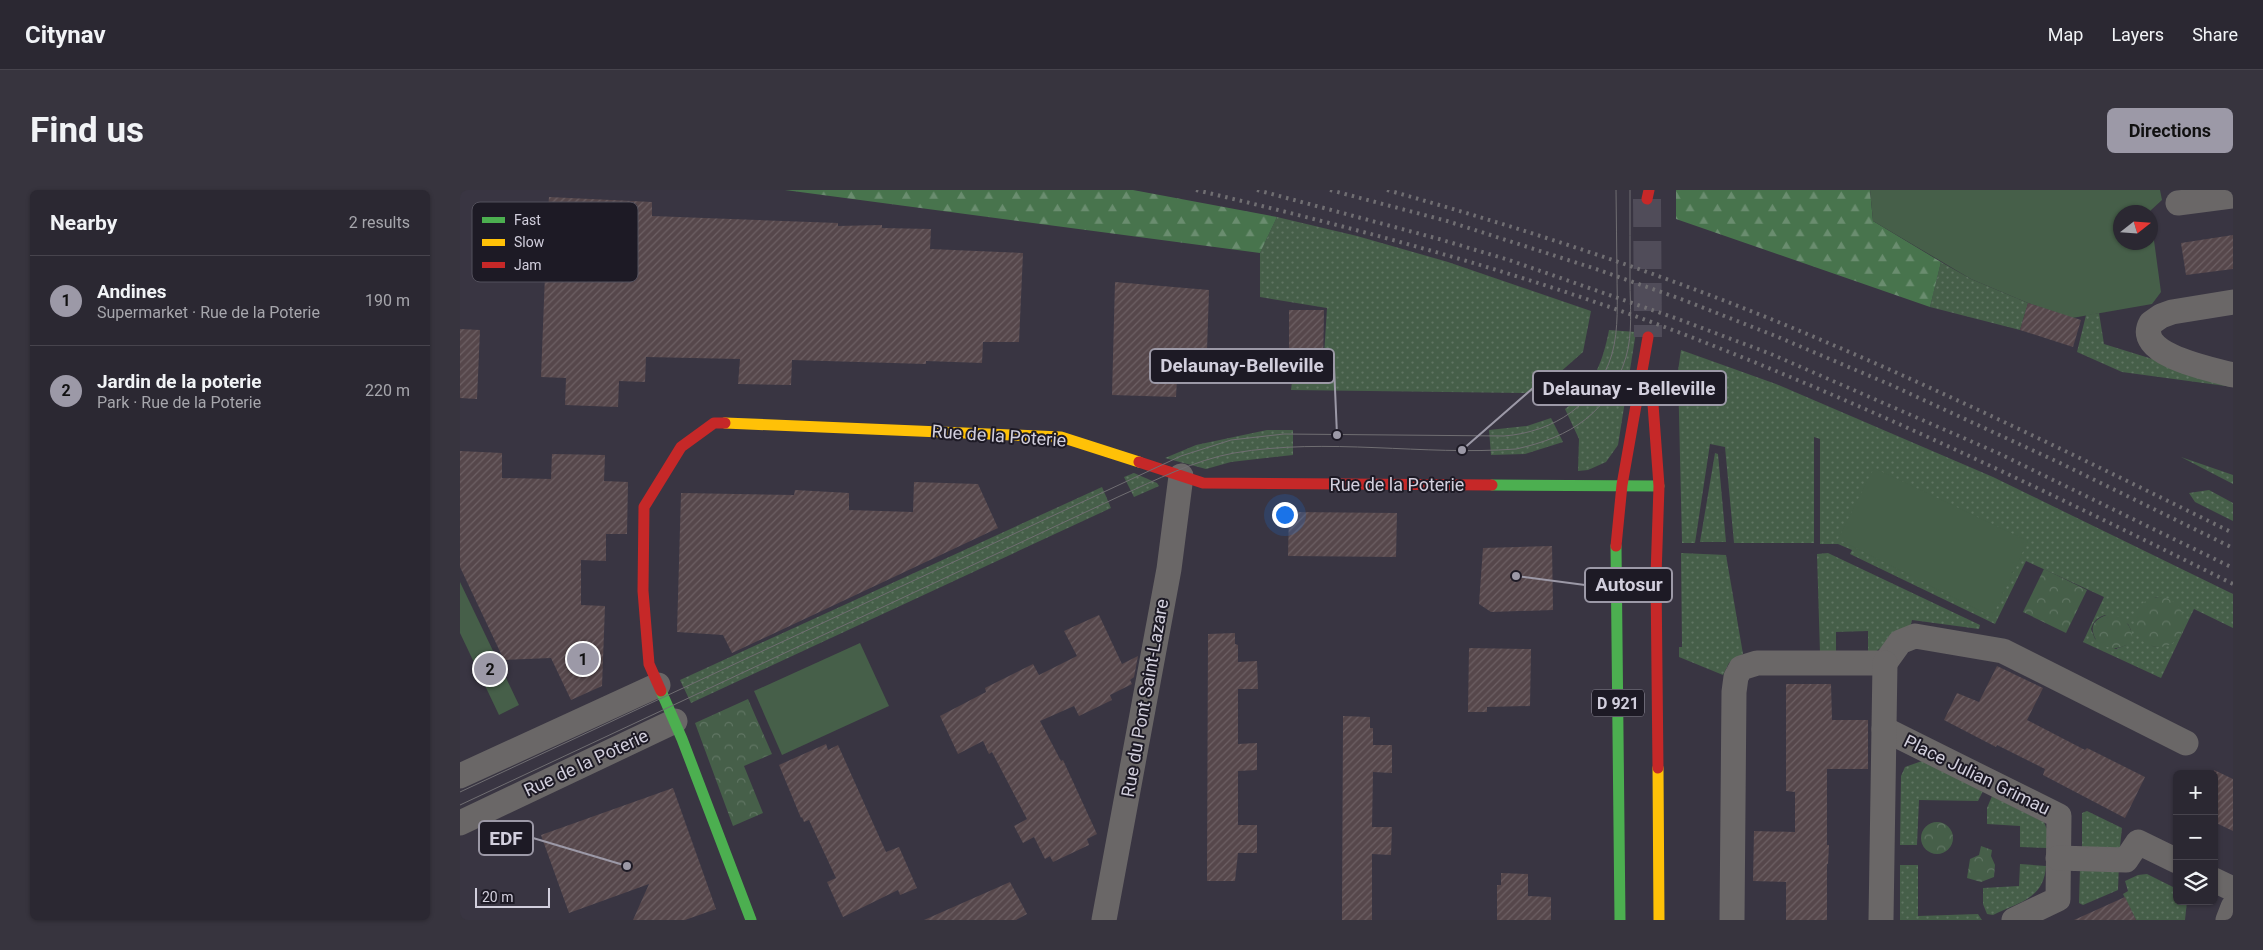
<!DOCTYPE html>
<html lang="en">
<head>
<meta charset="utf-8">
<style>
	:root { --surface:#2b2832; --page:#37343e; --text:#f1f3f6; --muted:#a6a6ac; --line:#47444d; --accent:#9c99a7 }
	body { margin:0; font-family:Roboto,sans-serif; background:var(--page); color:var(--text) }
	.controls { position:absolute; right:15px; bottom:15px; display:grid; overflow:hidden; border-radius:8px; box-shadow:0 1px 4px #0004 }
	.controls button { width:45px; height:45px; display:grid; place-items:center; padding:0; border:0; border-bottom:1px solid var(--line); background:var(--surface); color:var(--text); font:25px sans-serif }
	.compass { position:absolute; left:1653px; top:15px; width:45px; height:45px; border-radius:50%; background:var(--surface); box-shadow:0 1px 4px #0004; rotate:73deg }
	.scale { position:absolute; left:15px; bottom:12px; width:75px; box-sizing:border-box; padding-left:5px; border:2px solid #d2cfdd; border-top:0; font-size:14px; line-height:18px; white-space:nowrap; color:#d2cfdd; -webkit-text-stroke:4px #1d1a25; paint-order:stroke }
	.you { position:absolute; left:824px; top:324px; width:18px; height:18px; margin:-12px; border:4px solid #fff; border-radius:50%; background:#1a73e8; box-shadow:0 0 0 8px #1a73e833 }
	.badge { display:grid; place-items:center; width:32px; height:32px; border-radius:50%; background:var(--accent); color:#111; font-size:16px; font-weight:700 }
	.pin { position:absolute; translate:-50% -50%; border:2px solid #fff; box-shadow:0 1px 5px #0006 }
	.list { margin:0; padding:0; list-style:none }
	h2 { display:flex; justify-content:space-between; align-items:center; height:65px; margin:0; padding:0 20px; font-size:21px }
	h2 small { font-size:16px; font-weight:400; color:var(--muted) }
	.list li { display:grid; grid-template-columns:32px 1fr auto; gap:15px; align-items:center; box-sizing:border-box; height:90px; padding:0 20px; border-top:1px solid var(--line) }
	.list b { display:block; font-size:19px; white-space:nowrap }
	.list p { margin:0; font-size:16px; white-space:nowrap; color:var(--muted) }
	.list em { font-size:16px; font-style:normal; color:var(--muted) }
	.icon { flex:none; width:28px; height:28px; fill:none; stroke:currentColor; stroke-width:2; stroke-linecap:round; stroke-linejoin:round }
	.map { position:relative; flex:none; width:1773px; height:730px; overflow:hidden; border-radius:8px }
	header { display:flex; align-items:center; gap:30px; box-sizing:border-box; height:70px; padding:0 25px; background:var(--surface); border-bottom:1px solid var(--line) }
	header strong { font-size:24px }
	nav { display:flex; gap:28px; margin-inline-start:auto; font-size:18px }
	.intro { display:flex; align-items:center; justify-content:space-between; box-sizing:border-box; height:120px; padding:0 30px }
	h1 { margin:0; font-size:35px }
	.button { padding:12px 22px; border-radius:8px; background:var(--accent); color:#111; font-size:18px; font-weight:700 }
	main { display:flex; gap:30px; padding:0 30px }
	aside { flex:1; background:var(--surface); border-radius:8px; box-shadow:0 1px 4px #0004 }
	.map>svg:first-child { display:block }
	.grass { fill:url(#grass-dots); fill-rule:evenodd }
	.forest { fill:url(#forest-firs) }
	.park { fill:url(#park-crowns) }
	.garden { fill:#465f49; fill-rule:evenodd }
	.building { fill:url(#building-hatch) }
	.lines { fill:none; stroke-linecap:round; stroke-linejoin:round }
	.primary-tunnel { stroke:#504c59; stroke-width:28; stroke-dasharray:28 14; stroke-linecap:butt }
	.street { stroke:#6a6767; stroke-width:25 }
	.fast { stroke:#4caf50; stroke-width:11 }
	.slow { stroke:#ffc107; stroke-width:11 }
	.jam { stroke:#c62828; stroke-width:11 }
	.tram { stroke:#706e72; stroke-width:1 }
	.rail { stroke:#706e72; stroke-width:4; stroke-dasharray:2.5 5; stroke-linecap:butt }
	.labels { text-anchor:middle; stroke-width:4; stroke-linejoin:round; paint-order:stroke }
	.shield { fill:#1d1a25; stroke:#9c99a6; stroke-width:1 }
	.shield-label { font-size:16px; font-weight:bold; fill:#d2cfdd }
	.street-label { font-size:18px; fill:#d2cfdd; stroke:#1d1a25 }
	.key { fill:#1d1a25; stroke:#53505c; stroke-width:1 }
	.key-label { font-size:14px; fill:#d2cfdd }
	.leader { fill:none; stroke:#9c99a7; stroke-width:2 }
	.callout-dot { fill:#9c99a7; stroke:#1d1a25; stroke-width:2 }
	.callout { fill:#1d1a25; stroke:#9c99a7; stroke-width:2 }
	.callout-label { font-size:19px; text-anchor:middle; font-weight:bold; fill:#d2cfdd }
</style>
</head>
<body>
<header>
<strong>Citynav</strong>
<nav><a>Map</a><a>Layers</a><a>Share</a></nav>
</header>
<div class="intro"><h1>Find us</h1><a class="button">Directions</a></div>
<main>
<aside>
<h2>Nearby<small>2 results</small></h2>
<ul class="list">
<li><span class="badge">1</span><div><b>Andines</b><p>Supermarket · Rue de la Poterie</p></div><em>190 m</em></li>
<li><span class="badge">2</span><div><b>Jardin de la poterie</b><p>Park · Rue de la Poterie</p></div><em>220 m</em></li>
</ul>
</aside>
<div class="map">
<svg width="1773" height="730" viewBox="0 0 1773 730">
	<defs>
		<pattern id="grass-dots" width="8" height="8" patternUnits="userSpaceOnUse" patternTransform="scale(1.25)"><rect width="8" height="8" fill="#465f49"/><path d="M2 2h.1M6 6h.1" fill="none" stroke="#607563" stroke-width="1.8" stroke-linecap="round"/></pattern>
		<pattern id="forest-firs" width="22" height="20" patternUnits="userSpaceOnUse" patternTransform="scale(1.25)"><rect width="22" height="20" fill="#48744d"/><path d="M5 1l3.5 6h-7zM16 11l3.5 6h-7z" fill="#6a8d6f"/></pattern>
		<pattern id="park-crowns" width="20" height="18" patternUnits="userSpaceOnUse" patternTransform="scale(1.25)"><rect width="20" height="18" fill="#465f49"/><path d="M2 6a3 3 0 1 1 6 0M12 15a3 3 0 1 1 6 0" fill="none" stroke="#607563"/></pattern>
		<pattern id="building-hatch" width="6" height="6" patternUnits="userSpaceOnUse" patternTransform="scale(1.25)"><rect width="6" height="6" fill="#56474b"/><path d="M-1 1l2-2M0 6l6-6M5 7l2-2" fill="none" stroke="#6d6064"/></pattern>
	</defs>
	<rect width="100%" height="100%" fill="#393542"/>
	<g class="grass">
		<polygon points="817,27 897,46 988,72 1131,121 1123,162 1081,199 1065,203 831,200 833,183 863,181 867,118 800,107 800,63"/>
		<polygon points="1481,72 1511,89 1568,113 1560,140 1470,117"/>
		<polygon points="1639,123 1644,154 1773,194 1773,197 1662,182 1617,162 1626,125"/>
		<path d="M 1149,140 L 1176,142 L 1158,255 L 1146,272 L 1128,280 L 1118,281 L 1119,249 L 1105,219 C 1132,200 1143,172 1149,140 Z"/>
		<path d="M 1221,160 L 1316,194 L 1533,287 L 1773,404 L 1773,438 L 1734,419 L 1701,488 L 1623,452 L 1644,407 L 1566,371 L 1535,434 L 1390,364 L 1392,360 L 1378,354 L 1360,354 L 1360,249 L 1354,247 L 1354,353 L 1274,353 L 1265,257 L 1250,254 L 1235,353 L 1222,353 L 1218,181 ZM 1696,407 C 1734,409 1732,461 1692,456 L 1681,416 ZM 1645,425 L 1668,434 L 1671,440 L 1666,455 L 1656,459 L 1635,449 L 1631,439 C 1634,430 1637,428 1645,425 Z"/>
		<polygon points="1091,228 1103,252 1065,264 1031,265 1029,240 1067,236"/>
		<polygon points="807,240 833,240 833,265 771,272 746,279 705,268 736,255"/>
		<polygon points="1255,263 1258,264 1266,352 1240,352"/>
		<polygon points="1721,267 1773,285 1773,294"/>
		<polygon points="674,283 697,293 699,296 674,307 664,287"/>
		<polygon points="642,297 651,318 231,513 220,490"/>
		<polygon points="1749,300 1773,313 1773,331 1735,312 1729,303"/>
		<polygon points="1221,363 1266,365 1283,464 1269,473 1263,485 1219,467 1219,457 1222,457"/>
		<polygon points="1368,363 1520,435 1519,439 1452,430 1450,438 1415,462 1408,464 1408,441 1376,442 1376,464 1360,463 1357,364"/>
		<polygon points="1462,571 1523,601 1518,611 1459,610 1457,655 1440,655 1441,586 1445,577"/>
		<polygon points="1532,606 1584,632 1588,642 1587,658 1560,657 1560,636 1527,634 1527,618"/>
		<polygon points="1627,621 1662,638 1659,666 1622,659 1622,623"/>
		<polygon points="1659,673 1658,700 1623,715 1619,713 1620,678"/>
		<path d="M 1560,674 L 1586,676 C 1584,709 1559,712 1533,725 L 1527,724 L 1523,714 L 1523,698 L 1559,696 Z"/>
		<polygon points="1440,675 1458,675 1458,726 1518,724 1522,730 1440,730"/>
		<polygon points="1687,684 1717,699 1717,711 1727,711 1725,730 1676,730 1663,704 1668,701 1665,691 1678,685"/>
	</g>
	<g class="forest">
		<polygon points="325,0 673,0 817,27 800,63"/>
		<polygon points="1216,0 1410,0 1413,31 1481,72 1470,117 1216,29"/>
	</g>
	<g class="park">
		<polygon points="1584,379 1627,400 1606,443 1563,422"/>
		<circle cx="1699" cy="432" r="25"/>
		<path d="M 1650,424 C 1663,426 1674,437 1672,451 C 1662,460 1649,460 1638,453 C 1628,438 1632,429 1650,424 Z"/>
		<polygon points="288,509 312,564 284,576 303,623 273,636 235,533"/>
		<circle cx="1477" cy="648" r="16"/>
		<polygon points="1521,656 1532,660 1531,666 1535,675 1534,687 1521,692 1507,688 1510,669 1519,665"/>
	</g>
	<g class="garden">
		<path d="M 1410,0 L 1700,0 L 1702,10 L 1690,21 L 1701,102 L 1692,114 L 1612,128 L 1568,113 L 1511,89 L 1413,31 ZM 1660,22 L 1690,22 L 1690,52 L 1660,52 Z"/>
		<polygon points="1414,278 1568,351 1532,427 1378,349"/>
		<polygon points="0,392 59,515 39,525 0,443"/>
		<polygon points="400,453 429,516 322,565 294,501"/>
	</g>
	<g class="building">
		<polygon points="89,7 192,12 192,26 378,33 378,36 422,35 422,38 471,39 470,59 563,63 559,152 523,152 522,173 466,171 466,174 332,170 331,195 278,194 280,169 186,167 185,192 159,191 158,217 105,215 106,188 81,187 85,85 110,85 112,35 87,34"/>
		<polygon points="1773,45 1773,79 1726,85 1721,53"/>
		<polygon points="655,92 749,100 746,190 717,188 716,207 652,205"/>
		<polygon points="1568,113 1621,130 1613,157 1560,140"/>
		<polygon points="829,120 864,120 863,177 829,177"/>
		<polygon points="0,139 20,140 17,209 0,208"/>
		<polygon points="0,261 42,263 42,288 91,289 92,264 145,265 144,291 168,292 167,344 146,344 146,371 121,370 121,415 145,416 142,496 111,510 91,468 44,470 0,377"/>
		<polygon points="454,292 518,294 538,338 272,463 263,445 217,442 221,303 334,305 335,300 389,303 389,320 453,322"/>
		<polygon points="829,322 937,323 936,367 828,366"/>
		<polygon points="1092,356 1093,420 1031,422 1019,414 1023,358"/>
		<polygon points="639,425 662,474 678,466 674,487 670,490 672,494 650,505 652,510 619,526 614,516 580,531 601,571 603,570 637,644 627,649 629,655 593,672 590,666 585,669 574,647 563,653 554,636 567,629 532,562 529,564 523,551 498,564 480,526 526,502 525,498 573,474 579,485 617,466 604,441"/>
		<polygon points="775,443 775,454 778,455 778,472 797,471 798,499 778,499 778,554 797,553 797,580 778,581 778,635 797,635 797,663 778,663 775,691 747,691 748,444"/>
		<polygon points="1009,458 1071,459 1070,516 1027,517 1027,522 1008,522"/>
		<polygon points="1537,476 1583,498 1567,530 1625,560 1627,558 1685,587 1665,628 1583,585 1585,579 1537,555 1536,557 1484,530 1497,503 1519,512"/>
		<polygon points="1326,494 1371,494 1372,530 1408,530 1408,579 1367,579 1367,655 1369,655 1368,674 1367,674 1367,730 1326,730 1326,692 1293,691 1294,641 1335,642 1335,602 1326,601"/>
		<polygon points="883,526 910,527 910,538 913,538 913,555 932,555 932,583 913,582 912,637 932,637 931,665 912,664 912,730 882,730"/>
		<polygon points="366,554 368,560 378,555 426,662 439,657 457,698 440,705 438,700 383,727 367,692 376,688 349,630 344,632 342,627 341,628 319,575"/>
		<polygon points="1754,580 1773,589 1773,641 1754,632"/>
		<polygon points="213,598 256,719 225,730 173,730 189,694 109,723 81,645"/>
		<polygon points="1041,683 1068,684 1068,706 1091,707 1091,730 1037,730 1037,695 1041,695"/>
		<polygon points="550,692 567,724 556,730 464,730"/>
		<polygon points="1665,707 1676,730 1614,730"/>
	</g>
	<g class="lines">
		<polyline class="primary-tunnel" points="1187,9 1188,147"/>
		<g class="street">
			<polyline points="1718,13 1773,6"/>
			<path d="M 1773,112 L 1712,122 L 1701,126 L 1691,133 C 1673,165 1755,180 1773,185"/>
			<polyline points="1425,473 1440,452 1455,446 1543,461 1726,553"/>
			<polyline points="1424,539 1599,626 1598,709 1554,730"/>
			<polyline points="0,586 198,495"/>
			<polyline points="0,633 215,531"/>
			<polyline points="1598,668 1666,670 1678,652 1717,671"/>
			<polyline points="1754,690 1773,699"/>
			<polyline points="644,730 709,379 721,286"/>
			<polyline points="1272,730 1274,502 1276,487 1281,478 1297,473 1425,473"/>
			<polyline points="1421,730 1425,473"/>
			<polyline points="1768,730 1773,717"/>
		</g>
		<g class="fast">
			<polyline points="1032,295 1199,296"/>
			<polyline points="1156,356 1160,730"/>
			<polyline points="201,501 222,549 291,730"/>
		</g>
		<g class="slow">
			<polyline points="265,233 601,247 679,272"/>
			<polyline points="1198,578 1199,730"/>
		</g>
		<g class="jam">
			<polyline points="1187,9 1189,0"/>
			<polyline points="1191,187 1199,296 1196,386 1198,578"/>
			<polyline points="679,272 743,293 1032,295"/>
			<polyline points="1156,356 1162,295 1188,147"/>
			<polyline points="201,501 189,474 183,401 184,317 221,257 254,233 265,233"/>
		</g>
		<g class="tram">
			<path d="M 0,602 L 721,266 L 771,250 L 824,244 L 1044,246 C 1094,242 1137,214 1152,164 C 1159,139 1157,110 1157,84 C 1157,56 1156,28 1156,0"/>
			<path d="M 0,615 L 660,306 C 696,290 735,270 774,263 C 867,247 963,266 1056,259 C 1111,247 1149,223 1166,167 C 1173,143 1170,116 1170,91 C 1170,61 1170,30 1170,0"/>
		</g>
		<g class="rail">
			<path d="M 736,0 C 900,39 1065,83 1223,144 C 1411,216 1593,304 1773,394"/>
			<polyline points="797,0 979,49 1049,70 1218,129 1311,164 1538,263 1773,378"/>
			<polyline points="870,0 987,31 1136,79 1221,109 1318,147 1431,195 1598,272 1773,358"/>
			<path d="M 927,0 C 1062,38 1194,81 1323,134 C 1476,197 1625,270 1773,343"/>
		</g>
	</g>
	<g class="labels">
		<rect class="shield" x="1132" y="499.5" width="52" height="27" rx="4"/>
		<g class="shield-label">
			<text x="1158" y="519">D 921</text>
		</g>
		<g class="street-label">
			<text transform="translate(539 246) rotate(4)" y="6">Rue de la Poterie</text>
			<text x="937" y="301">Rue de la Poterie</text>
			<text transform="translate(685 508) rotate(-80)" y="6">Rue du Pont Saint-Lazare</text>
			<text transform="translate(126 573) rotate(-25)" y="6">Rue de la Poterie</text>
			<text transform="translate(1517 585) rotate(26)" y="6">Place Julian Grimau</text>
		</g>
	</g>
	<rect x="12" y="12" width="166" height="80" rx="8" class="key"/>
	<rect x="22" y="27" width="23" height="6" fill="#4caf50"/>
	<rect x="22" y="49" width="23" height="7" fill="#ffc107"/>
	<rect x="22" y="72" width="23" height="6" fill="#c62828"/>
	<g class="key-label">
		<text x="54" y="35">Fast</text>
		<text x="54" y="57">Slow</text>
		<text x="54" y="80">Jam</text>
	</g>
	<path class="leader" d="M877 245L874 176M1002 260L1073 198M1056 386L1125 395M167 676L73 648"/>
	<g class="callout-dot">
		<circle cx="877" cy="245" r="5"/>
		<circle cx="1002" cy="260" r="5"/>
		<circle cx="1056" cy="386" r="5"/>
		<circle cx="167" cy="676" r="5"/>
	</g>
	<g class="callout">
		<rect x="690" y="159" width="184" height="34" rx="5"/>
		<rect x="1073" y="181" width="193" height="34" rx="5"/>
		<rect x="1125" y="378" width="87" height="34" rx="5"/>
		<rect x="19" y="631" width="54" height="34" rx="5"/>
	</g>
	<g class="callout-label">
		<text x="782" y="182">Delaunay-Belleville</text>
		<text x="1169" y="205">Delaunay - Belleville</text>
		<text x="1169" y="401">Autosur</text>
		<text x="46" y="655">EDF</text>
	</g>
</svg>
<div class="controls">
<button>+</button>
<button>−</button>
<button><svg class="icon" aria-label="layers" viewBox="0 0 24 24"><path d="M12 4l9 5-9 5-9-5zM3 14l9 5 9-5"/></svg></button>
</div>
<svg class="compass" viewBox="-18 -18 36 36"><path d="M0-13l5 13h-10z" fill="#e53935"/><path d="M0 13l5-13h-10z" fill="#a6a6ac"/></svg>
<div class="scale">20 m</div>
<div class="you"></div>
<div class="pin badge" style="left:123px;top:469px">1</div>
<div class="pin badge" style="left:30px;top:479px">2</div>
</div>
</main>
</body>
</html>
